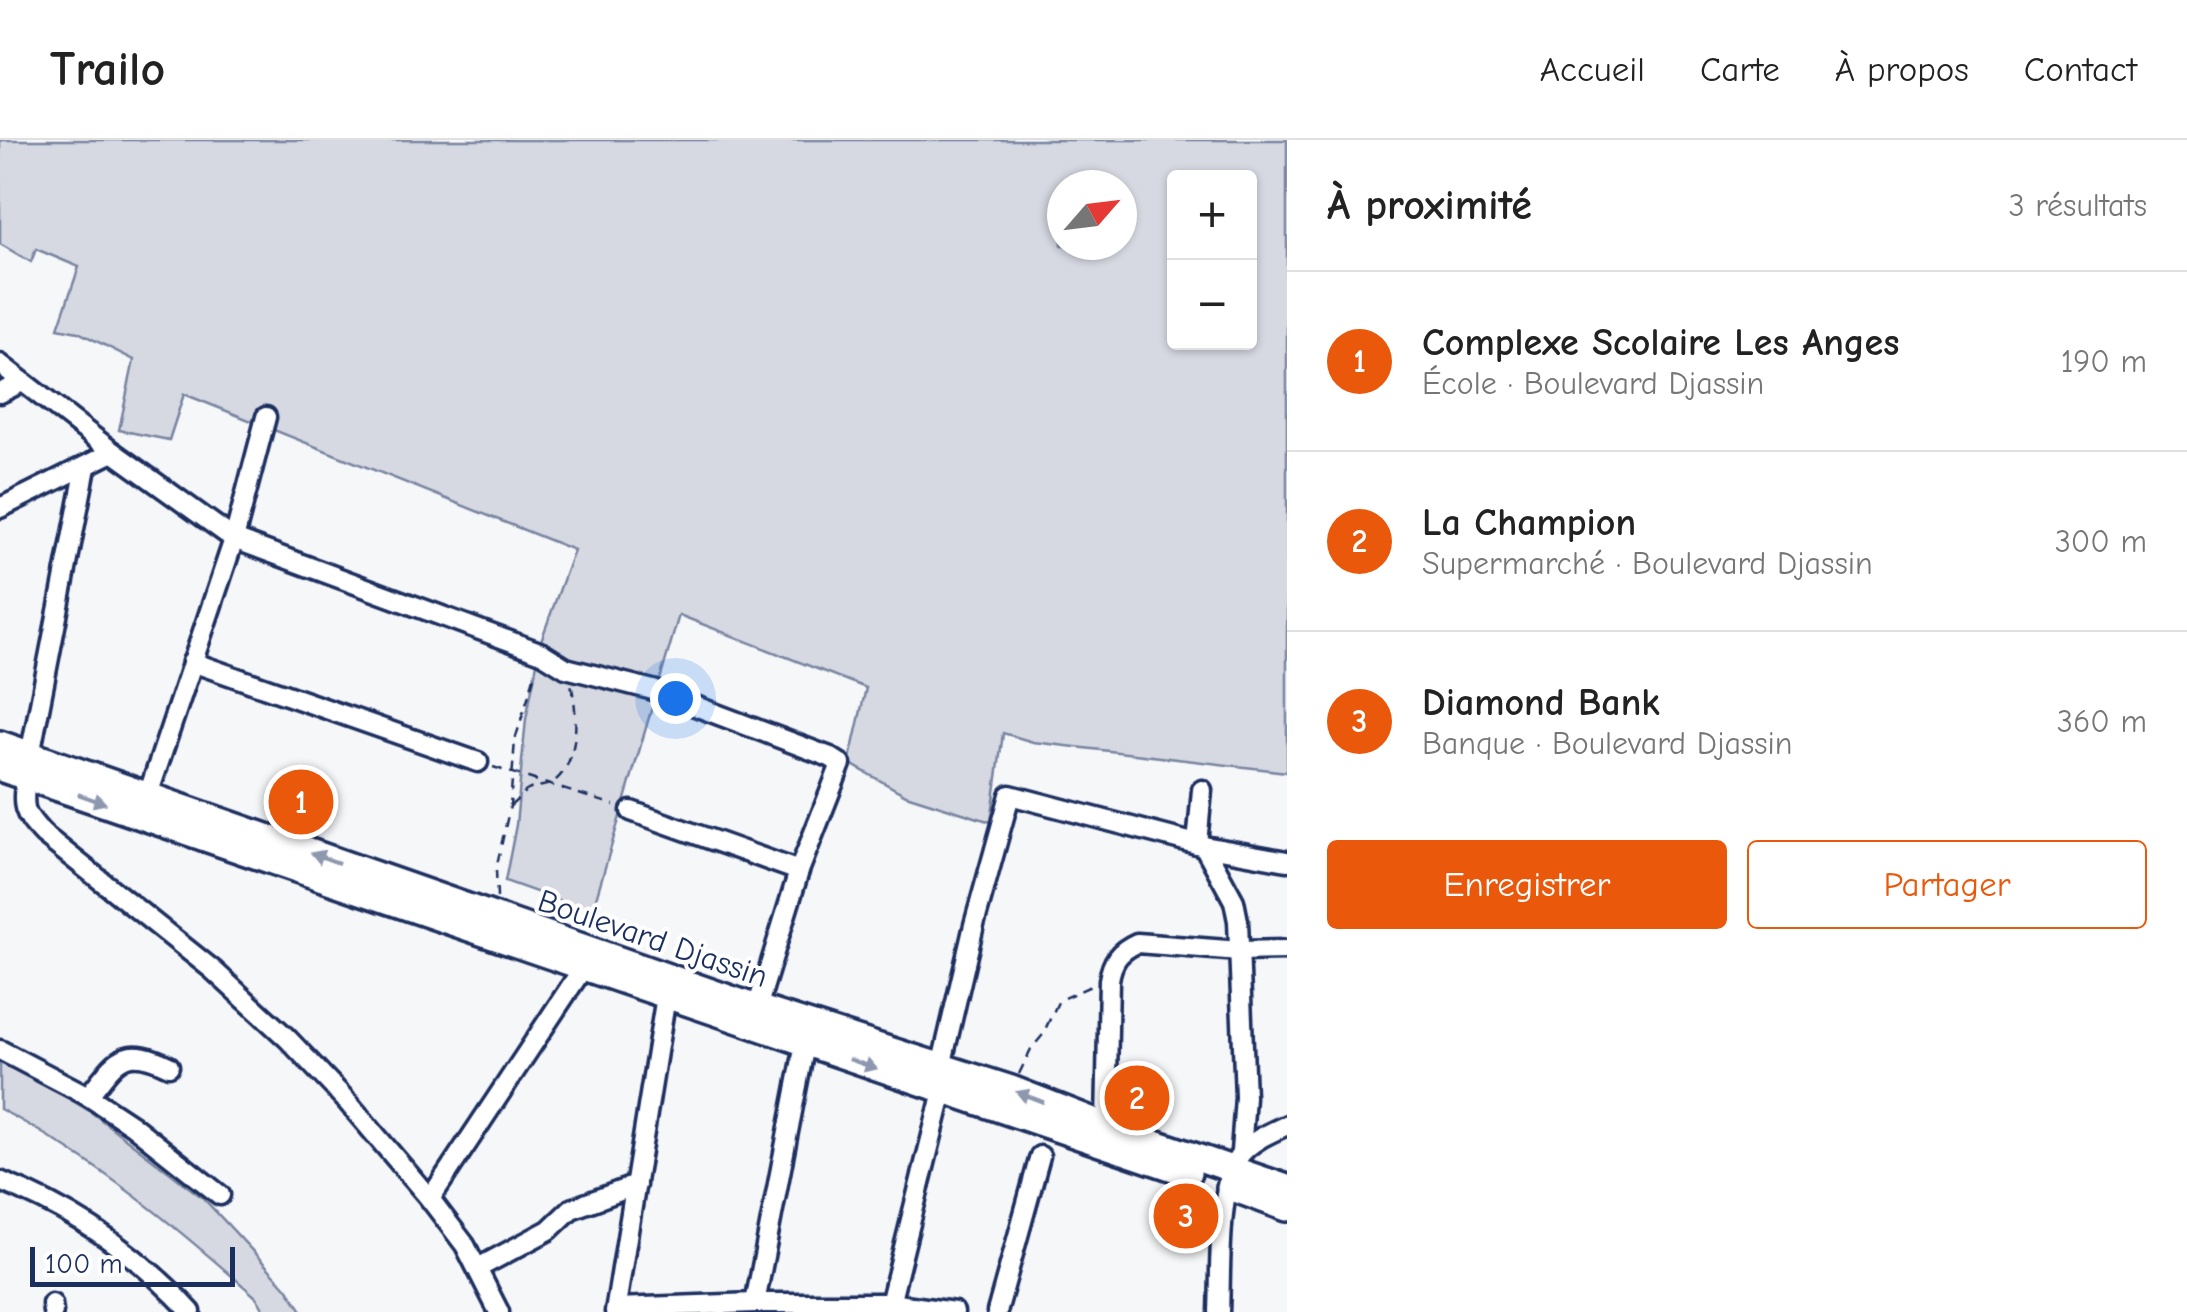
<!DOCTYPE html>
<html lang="fr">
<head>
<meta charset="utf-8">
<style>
	:root { --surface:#fff; --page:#f6f6f6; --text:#222; --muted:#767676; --line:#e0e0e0; --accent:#ea580c }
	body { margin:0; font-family:"Comic Neue",sans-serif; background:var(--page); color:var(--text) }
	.controls { position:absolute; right:30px; top:30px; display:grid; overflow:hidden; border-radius:10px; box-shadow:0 2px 8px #0004 }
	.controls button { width:90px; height:90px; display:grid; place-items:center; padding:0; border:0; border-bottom:2px solid var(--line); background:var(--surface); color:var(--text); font:50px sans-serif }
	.compass { position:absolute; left:1047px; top:30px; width:90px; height:90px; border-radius:50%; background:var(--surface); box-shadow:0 2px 8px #0004; rotate:62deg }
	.scale { position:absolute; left:30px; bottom:25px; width:205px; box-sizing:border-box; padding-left:10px; border:5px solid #1b2f5e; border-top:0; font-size:28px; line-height:35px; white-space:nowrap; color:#1b2f5e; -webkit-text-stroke:8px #fff; paint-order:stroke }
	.you { position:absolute; left:675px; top:558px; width:35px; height:35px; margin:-25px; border:8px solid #fff; border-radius:50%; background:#1a73e8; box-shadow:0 0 0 15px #1a73e833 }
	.badge { display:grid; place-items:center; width:65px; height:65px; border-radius:50%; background:var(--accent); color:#fff; font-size:32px; font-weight:700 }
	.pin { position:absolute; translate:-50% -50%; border:5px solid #fff; box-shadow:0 2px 10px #0006 }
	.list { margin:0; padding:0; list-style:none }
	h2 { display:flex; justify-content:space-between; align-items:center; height:130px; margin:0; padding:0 40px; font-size:42px }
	h2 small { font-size:32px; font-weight:400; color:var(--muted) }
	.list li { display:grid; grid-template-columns:65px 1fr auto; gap:30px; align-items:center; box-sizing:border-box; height:180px; padding:0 40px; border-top:2px solid var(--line) }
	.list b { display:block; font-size:38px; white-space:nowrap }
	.list p { margin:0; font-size:32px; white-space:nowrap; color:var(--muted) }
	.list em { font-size:32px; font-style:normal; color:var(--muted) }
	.actions { display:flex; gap:20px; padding:30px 40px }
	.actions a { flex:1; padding:22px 0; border:2px solid var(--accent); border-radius:10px; text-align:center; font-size:35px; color:var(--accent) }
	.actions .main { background:var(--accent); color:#fff }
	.map { position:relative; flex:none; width:1287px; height:1172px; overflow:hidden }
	header { display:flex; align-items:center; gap:60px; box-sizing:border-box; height:140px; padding:0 50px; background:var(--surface); border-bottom:2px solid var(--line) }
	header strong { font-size:48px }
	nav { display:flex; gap:55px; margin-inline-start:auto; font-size:35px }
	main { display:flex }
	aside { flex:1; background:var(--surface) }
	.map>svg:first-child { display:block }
	.green { fill:#d6d9e2; stroke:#7884a0; stroke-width:2.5; fill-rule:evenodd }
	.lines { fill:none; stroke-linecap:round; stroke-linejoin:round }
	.minor-casing { stroke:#1b2f5e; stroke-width:25 }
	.highway-casing { stroke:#1b2f5e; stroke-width:32 }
	.path { stroke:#1b2f5e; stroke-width:2.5; stroke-dasharray:10 8; stroke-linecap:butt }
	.minor { stroke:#fff; stroke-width:18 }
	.highway { stroke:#fff; stroke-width:25 }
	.oneway { fill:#8d97ae }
	.labels { text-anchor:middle; stroke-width:8; stroke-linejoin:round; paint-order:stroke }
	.street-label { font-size:32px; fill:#1b2f5e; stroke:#fff }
</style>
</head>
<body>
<header>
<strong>Trailo</strong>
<nav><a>Accueil</a><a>Carte</a><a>À propos</a><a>Contact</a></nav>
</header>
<main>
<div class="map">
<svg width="1287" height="1172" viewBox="0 0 1287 1172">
	<rect width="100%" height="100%" fill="#f6f7f9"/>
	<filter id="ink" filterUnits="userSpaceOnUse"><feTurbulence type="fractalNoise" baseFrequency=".01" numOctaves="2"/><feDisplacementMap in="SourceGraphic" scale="20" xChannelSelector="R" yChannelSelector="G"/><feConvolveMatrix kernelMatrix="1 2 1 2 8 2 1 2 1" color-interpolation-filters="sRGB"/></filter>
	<g filter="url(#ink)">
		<g class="green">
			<path d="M 0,0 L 1287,0 L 1287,632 L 1033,602 L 1003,593 L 991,682 L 906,655 L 849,623 L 866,548 L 679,475 L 592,772 L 505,741 L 516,685 L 526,579 L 542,498 L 574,410 L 184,254 L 169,300 L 119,290 L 134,220 L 78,192 L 58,188 L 79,127 L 36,109 L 31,122 L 0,104 ZM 1174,38 L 1250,38 L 1250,202 L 1174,202 ZM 1062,45 L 1122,45 L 1122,105 L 1062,105 Z"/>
			<path d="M 0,917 L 91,972 L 203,1058 L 287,1148 L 303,1172 L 265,1172 L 257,1158 C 177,1087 95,1019 0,969 Z"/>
		</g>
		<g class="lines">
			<g class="minor-casing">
				<g id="minor">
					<polyline points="0,224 113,312 234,399 542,513 566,528 653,550 830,617 841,624 799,731 757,868"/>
					<polyline points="0,253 22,242"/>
					<path d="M 86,327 L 26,636 C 22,668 22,672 44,695 L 213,830 L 287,898 L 345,959 L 430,1059 L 465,1105 L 499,1172"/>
					<polyline points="0,368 113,312"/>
					<polyline points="192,522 478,622"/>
					<polyline points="148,655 234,399 266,277"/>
					<polyline points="631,671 799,731"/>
					<polyline points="1197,704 1202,650"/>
					<polyline points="1204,706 1234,761 1238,781 1245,957 1241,1012"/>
					<polyline points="0,910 88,956 132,985 220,1055"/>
					<polyline points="941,927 974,785 1010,655 1204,706 1287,721"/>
					<path d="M 88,956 C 117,921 122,903 169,926"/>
					<path d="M 1106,986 L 1109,840 C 1112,821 1119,811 1137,803 L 1240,811 L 1287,810"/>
					<path d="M 0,1041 C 73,1070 138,1114 191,1172"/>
					<polyline points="430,1059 583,828"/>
					<polyline points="478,1128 549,1090 571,1069 636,1045"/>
					<polyline points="755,1163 805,904"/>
					<polyline points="52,1164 53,1172"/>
					<polyline points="616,1168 755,1163 890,1163 954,1172"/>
					<polyline points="615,1172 666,856"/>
					<polyline points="888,1172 943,951"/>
					<polyline points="997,1172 1040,1016"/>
					<path d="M 1219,1172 C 1221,1131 1217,1046 1240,1015 C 1250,1001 1272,992 1287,985"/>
				</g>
			</g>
			<g class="highway-casing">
				<g id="highway">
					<polyline points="0,604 757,868 1011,949 1106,986 1287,1048"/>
					<polyline points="0,628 1188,1033"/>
					<polyline points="1230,1047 1287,1068"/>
				</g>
			</g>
			<g class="path">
				<polyline points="493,627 614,665"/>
				<path d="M 510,666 C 516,662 522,653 528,650 C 536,646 545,647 552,643 C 580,625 578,571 571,544"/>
				<polyline points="497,758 496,729 510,666 515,600 536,531"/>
				<polyline points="1019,934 1031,909 1042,896 1059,860 1093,845"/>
			</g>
			<use href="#minor" class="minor"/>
			<use href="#highway" class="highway"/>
		</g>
		<defs><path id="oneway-solid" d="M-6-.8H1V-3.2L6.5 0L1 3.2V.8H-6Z" transform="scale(2.5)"/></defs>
		<g class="oneway">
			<use href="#oneway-solid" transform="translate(92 659) rotate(19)"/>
			<use href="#oneway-solid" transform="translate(325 718) rotate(-160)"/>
			<use href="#oneway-solid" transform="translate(863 924) rotate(19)"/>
			<use href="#oneway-solid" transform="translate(1030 957) rotate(-159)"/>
		</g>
	</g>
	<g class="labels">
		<g class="street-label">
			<text transform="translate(653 798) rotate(19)" y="11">Boulevard Djassin</text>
		</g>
	</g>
</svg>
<div class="controls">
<button>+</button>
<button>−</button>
</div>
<svg class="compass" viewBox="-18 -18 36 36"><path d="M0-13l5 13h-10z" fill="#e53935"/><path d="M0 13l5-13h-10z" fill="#767676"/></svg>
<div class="scale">100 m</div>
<div class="you"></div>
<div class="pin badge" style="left:301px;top:662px">1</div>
<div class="pin badge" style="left:1137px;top:958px">2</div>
<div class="pin badge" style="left:1186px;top:1076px">3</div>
</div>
<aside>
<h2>À proximité<small>3 résultats</small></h2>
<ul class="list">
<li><span class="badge">1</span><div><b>Complexe Scolaire Les Anges</b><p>École · Boulevard Djassin</p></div><em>190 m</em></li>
<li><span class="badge">2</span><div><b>La Champion</b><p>Supermarché · Boulevard Djassin</p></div><em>300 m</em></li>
<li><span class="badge">3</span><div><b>Diamond Bank</b><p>Banque · Boulevard Djassin</p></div><em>360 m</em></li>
</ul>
<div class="actions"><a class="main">Enregistrer</a><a>Partager</a></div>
</aside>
</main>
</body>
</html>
